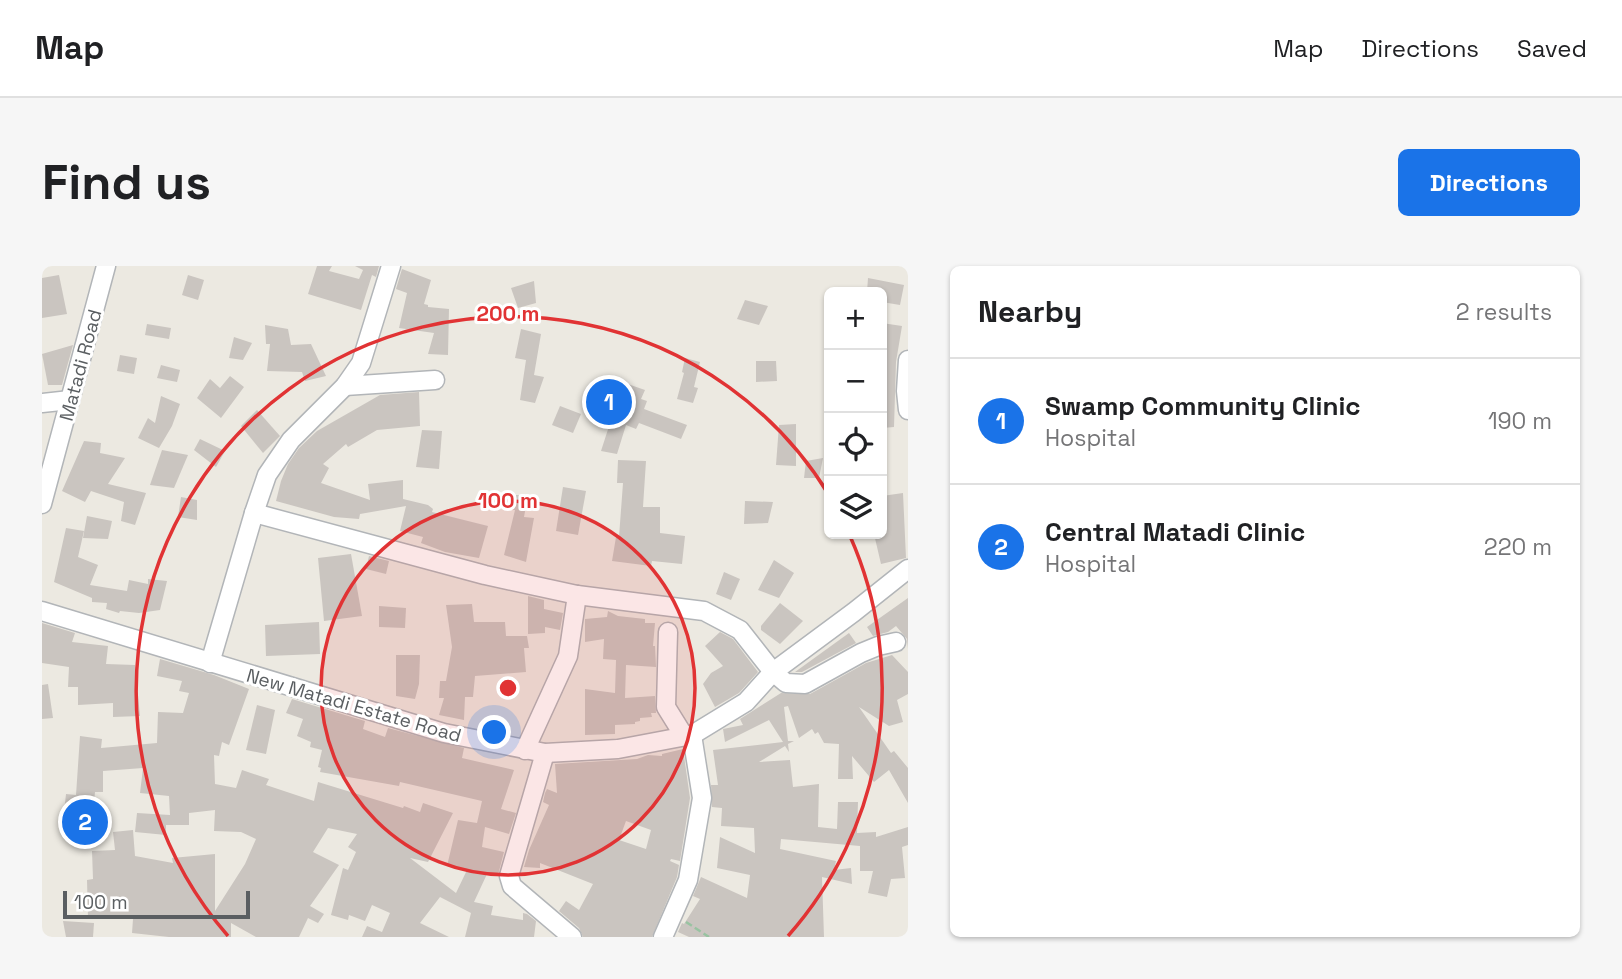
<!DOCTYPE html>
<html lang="en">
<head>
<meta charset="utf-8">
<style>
	:root { --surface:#fff; --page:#f6f6f6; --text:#202124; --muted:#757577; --line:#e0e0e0; --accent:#1a73e8 }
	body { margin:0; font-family:"Space Grotesk",sans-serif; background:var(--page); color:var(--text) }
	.controls { position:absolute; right:21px; top:21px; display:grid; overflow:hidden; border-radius:10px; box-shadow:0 2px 5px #0004 }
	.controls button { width:63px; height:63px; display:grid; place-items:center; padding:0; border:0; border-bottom:2px solid var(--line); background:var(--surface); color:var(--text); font:35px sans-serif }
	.scale { position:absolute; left:21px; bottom:18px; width:187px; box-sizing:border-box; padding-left:7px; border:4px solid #5a5e61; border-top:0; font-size:19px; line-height:24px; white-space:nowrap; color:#5a5e61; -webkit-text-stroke:5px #fff; paint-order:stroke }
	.you { position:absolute; left:453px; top:467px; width:24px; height:24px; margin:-18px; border:5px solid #fff; border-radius:50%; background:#1a73e8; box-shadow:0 0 0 10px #1a73e833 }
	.badge { display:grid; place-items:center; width:46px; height:46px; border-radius:50%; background:var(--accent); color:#fff; font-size:23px; font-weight:700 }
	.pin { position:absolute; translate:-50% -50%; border:4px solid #fff; box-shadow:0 2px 7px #0006 }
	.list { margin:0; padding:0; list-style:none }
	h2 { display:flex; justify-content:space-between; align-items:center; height:91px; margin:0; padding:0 28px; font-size:30px }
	h2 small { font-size:23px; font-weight:400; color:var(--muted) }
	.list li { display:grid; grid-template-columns:46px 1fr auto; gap:21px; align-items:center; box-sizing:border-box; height:126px; padding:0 28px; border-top:2px solid var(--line) }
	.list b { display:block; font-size:26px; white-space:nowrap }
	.list p { margin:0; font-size:23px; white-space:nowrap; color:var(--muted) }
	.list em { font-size:23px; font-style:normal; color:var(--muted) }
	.icon { flex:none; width:38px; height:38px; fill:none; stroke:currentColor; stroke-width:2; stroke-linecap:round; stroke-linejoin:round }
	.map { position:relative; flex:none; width:866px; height:671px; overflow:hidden; border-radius:10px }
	header { display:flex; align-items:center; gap:42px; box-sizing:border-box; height:98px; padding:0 35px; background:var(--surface); border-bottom:2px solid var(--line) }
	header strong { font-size:33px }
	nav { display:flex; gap:38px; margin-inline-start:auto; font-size:24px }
	.intro { display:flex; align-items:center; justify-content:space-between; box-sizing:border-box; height:168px; padding:0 42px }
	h1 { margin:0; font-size:49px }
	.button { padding:18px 32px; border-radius:10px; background:var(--accent); color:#fff; font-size:24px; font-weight:700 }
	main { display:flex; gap:42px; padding:0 42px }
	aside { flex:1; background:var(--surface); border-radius:10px; box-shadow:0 2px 5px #0004 }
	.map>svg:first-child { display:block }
	.building { fill:#cac5c0; fill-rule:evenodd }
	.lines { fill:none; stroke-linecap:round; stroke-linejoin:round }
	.minor-casing { stroke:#b2b5b8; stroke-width:21 }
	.path { stroke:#98c3a1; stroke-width:2.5; stroke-dasharray:7 3.5; stroke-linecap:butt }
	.minor { stroke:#fff; stroke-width:18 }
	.ring { fill:none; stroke:#e13334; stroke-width:3.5 }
	.labels { text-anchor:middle; stroke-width:6; stroke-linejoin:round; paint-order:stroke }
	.street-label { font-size:19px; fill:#5a5e61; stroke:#fff }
	.centre { fill:#e13334; stroke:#fff; stroke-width:3.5 }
	.ring-label { font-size:21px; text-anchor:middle; font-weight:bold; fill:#e13334; stroke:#fff; stroke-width:6; stroke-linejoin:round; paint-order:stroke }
</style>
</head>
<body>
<header>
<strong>Map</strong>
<nav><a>Map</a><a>Directions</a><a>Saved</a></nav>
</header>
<div class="intro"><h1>Find us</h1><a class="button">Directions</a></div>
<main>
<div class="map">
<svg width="866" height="671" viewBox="0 0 866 671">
	<rect width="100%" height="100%" fill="#ece9e1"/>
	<g class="building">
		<polygon points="275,0 290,0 287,5 317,13 321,4 313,0 337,0 334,11 330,9 319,44 266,28"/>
		<polygon points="360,3 389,14 382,38 386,39 386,41 407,43 406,89 386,88 392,67 357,62 365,27 354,23"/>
		<polygon points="17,9 25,48 0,52 0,12"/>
		<polygon points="146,9 162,14 156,34 140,29"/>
		<polygon points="826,12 862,19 858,39 840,36 840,26 825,26"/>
		<polygon points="492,15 494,37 476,42 469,22"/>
		<polygon points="703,34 726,40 717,59 695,53"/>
		<polygon points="840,57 860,60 854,96 852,161 840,162"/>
		<polygon points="105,58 129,62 127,73 103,69"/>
		<polygon points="223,59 246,63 249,79 269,78 284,110 263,115 260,106 225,105 228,78 224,78"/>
		<polygon points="479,63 499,68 492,109 502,111 493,137 478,134 484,94 473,92"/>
		<polygon points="192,71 210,77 201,94 187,92"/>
		<polygon points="31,79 20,119 6,119 0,88"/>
		<polygon points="78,89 95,92 92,108 75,105"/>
		<polygon points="643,92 658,96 652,121 656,122 651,137 635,133 642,107 640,106"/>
		<polygon points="714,95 734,95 735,115 714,116"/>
		<polygon points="119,99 138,104 135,116 115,112"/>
		<polygon points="188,110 202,121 179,152 155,132 168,113 178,122"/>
		<polygon points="580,116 603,124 599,133 605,135 602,143 645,159 639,173 597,157 594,163 584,159 575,188 559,185 569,154 566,153"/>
		<polygon points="377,126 378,160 335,164 306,181 304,178 281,198 287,202 279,217 328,234 326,218 361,214 361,233 386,239 391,243 390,246 446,260 437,292 403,286 379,277 381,271 358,265 364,240 318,248 317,253 292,251 234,235 239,215 246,198 257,182 275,165 338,129"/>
		<polygon points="119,130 138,138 130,160 117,182 96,172 106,152 113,157"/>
		<polygon points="518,140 539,148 531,167 510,159"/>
		<polygon points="215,144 238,170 221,187 199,160"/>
		<polygon points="754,158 754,200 734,199 737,159"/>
		<polygon points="380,164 400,165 397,203 374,201"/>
		<polygon points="158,173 183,185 174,201 152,184"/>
		<polygon points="42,175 59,177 58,187 83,192 66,218 104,227 93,259 79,255 82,236 49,225 43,236 20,225"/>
		<polygon points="120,184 146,189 132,222 108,219"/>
		<polygon points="781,192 777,212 762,212 764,195"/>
		<polygon points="576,194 604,195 601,241 618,241 618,267 643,270 640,298 610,295 609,300 570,295 574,271 577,271 581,217 575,217"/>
		<polygon points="521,221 544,225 536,269 514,265"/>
		<polygon points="861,227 864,292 839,298 832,268 840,268 840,230"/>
		<polygon points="467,229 486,229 482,251 492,252 484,296 462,289 473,244 466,244"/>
		<polygon points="139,231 155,234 155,254 136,251"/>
		<polygon points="703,235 731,236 726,257 702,258"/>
		<polygon points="45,250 70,255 66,273 41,272"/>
		<polygon points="24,262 42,265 36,291 56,299 48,319 85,325 87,314 106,318 106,313 125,315 118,344 97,347 78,345 77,347 64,343 65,337 50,336 50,332 12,316"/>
		<polygon points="309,288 320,350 282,355 276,292"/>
		<polygon points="327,290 347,295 344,308 324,303"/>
		<polygon points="732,294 752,307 737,332 716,324"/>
		<polygon points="682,306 698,313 689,334 674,328"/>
		<polygon points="486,330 502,334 502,343 521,347 518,364 503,361 503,367 486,368"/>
		<polygon points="866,332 866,383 865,373 854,360 846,366 831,370 825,361"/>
		<polygon points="738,337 761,355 738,378 719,364 719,360"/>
		<polygon points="430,338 432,356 463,356 464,370 485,370 487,382 482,382 484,406 433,410 431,431 423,431 422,454 397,449 402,432 397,432 398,415 404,415 410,381 404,339"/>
		<polygon points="337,340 364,342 363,362 337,361"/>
		<polygon points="566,345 576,350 603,353 603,357 613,357 611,380 613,380 614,401 584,399 583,432 613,430 614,447 609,447 610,451 598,452 598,455 593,456 593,458 573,459 573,468 543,469 543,423 573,427 574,394 561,393 562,373 543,376 543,353 565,351"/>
		<polygon points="277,356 278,388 224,390 223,359"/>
		<polygon points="0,357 33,367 30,376 66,380 64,398 93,399 98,450 71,451 71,437 36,439 36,421 26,421 27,401 0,397"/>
		<polygon points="678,366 691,373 716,406 697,427 673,441 661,418 669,407 681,400 663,380"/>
		<polygon points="807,367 814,377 760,406 753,406"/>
		<polygon points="354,389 378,389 377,418 373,433 354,430"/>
		<polygon points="850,389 866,406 866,428 855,434 861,456 847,460 817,441 849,487 852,485 866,502 866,537 847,504 832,516 810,490 811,513 796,513 797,478 782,477 776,466 773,468 770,463 757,472 746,440 742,441 746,475 752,475 746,478 747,486 743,480 717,496 748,494 751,521 777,518 776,561 795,563 796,536 816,536 815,567 834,566 834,571 866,561 866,579 860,581 863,612 849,613 845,631 826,627 831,605 818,605 818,580 739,573 738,583 794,595 792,604 809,602 810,618 780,611 782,671 647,671 636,666 640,657 642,658 658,633 651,630 659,611 705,632 708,609 675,602 678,571 713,587 712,562 679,560 680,542 670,541 669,519 676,519 671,484 741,476 727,454 683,476 681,463 701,459 698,453 739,427 768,428 824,397"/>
		<polygon points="118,393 172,409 207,423 187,479 180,476 177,490 172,489 173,518 194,522 200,504 227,513 224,519 272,535 276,516 361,542 362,540 378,546 381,537 411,547 386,596 368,592 414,627 425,604 405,600 416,554 435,557 440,535 358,516 357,520 278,506 279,502 276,501 280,484 268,481 269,476 255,470 261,453 244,447 250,433 323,455 321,463 343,471 346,462 422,482 420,492 472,504 459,543 474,547 467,568 443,561 440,581 462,586 456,609 445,608 432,636 451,640 449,649 481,654 481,647 485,648 494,655 492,671 423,671 429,647 398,631 378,657 407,671 320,671 325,660 340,666 348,647 330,639 323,655 307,649 306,654 289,649 301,602 306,604 314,586 306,581 315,568 286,562 271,586 297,599 268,640 282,648 276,657 266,652 257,671 214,671 189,657 189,671 127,671 90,667 91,653 46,652 45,614 51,613 50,585 73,584 71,566 91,564 93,590 131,597 130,592 173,588 173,645 203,598 214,573 199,566 172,565 173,544 147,547 147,559 124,559 124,569 93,566 95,547 128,549 127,530 98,527 101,502 61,505 61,526 53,526 50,558 21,555 24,528 34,529 38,470 60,473 59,482 115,477 116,446 141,447 147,427 137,425 140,415 115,410"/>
		<polygon points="6,418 11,452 0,453 0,419"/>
		<polygon points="215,439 233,444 224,488 204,484"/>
		<path d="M 641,483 L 648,532 L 638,595 L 629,593 L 628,595 L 637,599 L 635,611 L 610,671 L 541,671 L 537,662 L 517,645 L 524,635 L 537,644 L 551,618 L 498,597 L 498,602 L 482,601 L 487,584 L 507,539 L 501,536 L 503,527 L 505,523 L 515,527 L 513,498 L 595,493 L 606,489 L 620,490 L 620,488 ZM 584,555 L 609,564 L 604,583 L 577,574 Z"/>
		<polygon points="21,655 52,657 51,671 24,671"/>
	</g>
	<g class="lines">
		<g class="minor-casing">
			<g id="minor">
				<polyline points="866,94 864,125 866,144"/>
				<polyline points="303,120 393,114"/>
				<polyline points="0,137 28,134"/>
				<polyline points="0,238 64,0"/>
				<polyline points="212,247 443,309 535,329 662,345 698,364 731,406 744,417 763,418 819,387 836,380 854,376"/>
				<polyline points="0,345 402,467 503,487 576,483 650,469 704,436 731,406 812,346 866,303"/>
				<polyline points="626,366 624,441 642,470"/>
				<polyline points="168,397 212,247 225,209 249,174 303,120 319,97 349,0"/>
				<polyline points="483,484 526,390 535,329"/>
				<polyline points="503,487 467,610 470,620 530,671"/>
				<polyline points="621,671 646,614 660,532 650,469"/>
			</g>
		</g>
		<polyline class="path" points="644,656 667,671"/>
		<use href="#minor" class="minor"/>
	</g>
	<circle cx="466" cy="422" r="187" fill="#e13334" fill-opacity=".12"/>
	<g class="ring">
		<circle cx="466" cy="422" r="187"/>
		<path d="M186 670A374 374 0 1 1 787 229M808 270A374 374 0 0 1 746 670"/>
	</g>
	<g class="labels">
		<g class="street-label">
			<text transform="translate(38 99) rotate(-75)" y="7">Matadi Road</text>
			<text transform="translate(312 439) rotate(16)" y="7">New Matadi Estate Road</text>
		</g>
	</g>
	<circle cx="466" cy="422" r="10" class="centre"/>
	<g class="ring-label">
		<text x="466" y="55">200 m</text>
		<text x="466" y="242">100 m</text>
	</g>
</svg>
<div class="controls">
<button>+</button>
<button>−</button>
<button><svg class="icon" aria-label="locate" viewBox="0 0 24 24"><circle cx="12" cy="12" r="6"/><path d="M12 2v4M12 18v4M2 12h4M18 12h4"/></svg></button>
<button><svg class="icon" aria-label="layers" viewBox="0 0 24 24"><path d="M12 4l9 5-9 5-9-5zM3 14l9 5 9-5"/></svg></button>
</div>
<div class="scale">100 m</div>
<div class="you"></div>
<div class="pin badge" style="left:567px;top:136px">1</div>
<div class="pin badge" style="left:43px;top:556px">2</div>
</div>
<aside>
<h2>Nearby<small>2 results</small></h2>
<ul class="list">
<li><span class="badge">1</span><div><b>Swamp Community Clinic</b><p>Hospital</p></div><em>190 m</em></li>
<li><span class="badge">2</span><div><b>Central Matadi Clinic</b><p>Hospital</p></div><em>220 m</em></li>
</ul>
</aside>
</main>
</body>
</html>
